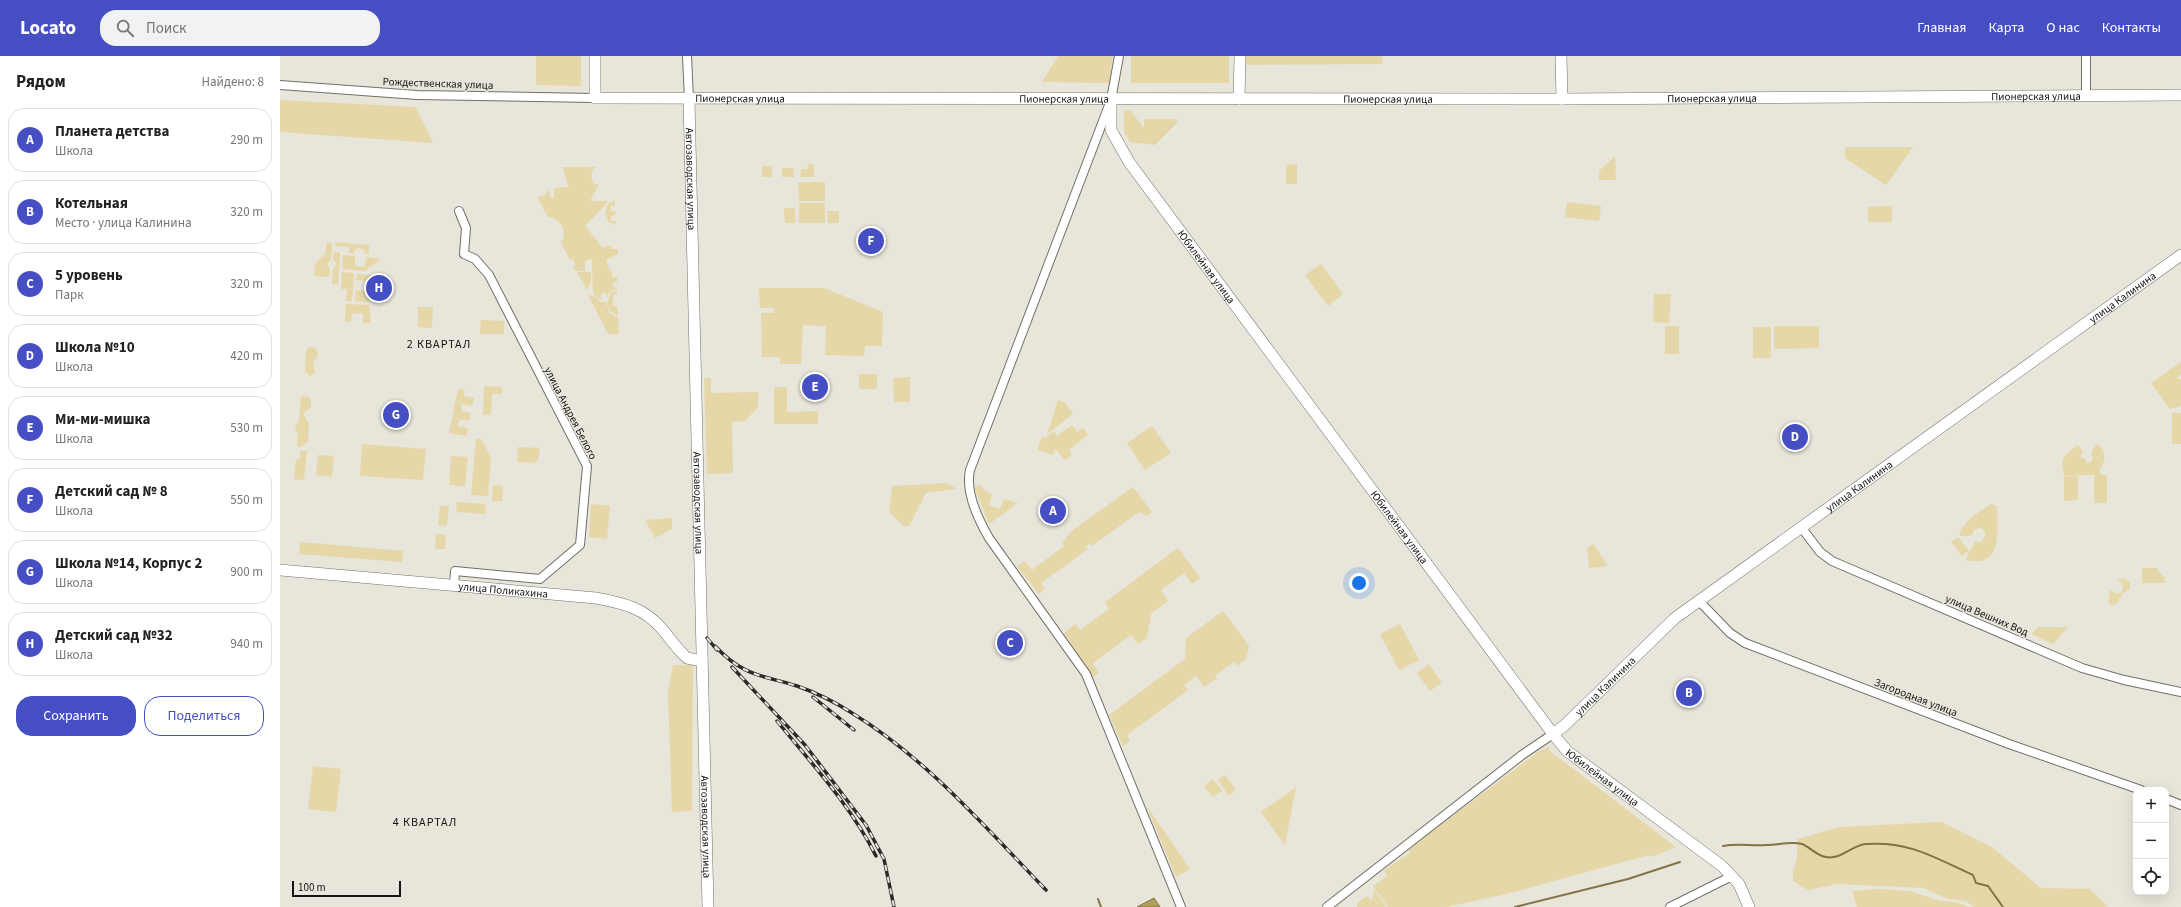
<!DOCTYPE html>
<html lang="ru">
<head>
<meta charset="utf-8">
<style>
	:root { --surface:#fff; --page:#f2f2f2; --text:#222; --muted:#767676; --line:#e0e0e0; --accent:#464ec3 }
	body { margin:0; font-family:"Source Sans 3",sans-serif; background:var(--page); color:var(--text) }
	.controls { position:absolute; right:12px; bottom:12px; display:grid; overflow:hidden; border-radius:8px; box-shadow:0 4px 16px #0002 }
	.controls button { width:36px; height:36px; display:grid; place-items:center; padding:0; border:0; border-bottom:1px solid var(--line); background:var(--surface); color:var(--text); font:20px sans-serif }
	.scale { position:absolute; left:12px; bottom:10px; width:109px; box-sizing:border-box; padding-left:4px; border:2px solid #141310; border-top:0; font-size:11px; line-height:14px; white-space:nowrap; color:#141310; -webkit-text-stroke:3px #e8e5da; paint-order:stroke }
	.you { position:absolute; left:1079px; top:527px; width:14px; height:14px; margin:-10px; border:3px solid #fff; border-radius:50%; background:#1a73e8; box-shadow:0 0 0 6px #1a73e833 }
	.badge { display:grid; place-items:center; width:26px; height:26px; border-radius:50%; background:var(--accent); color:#fff; font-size:13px; font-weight:700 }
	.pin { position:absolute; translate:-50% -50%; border:2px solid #fff; box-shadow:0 1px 4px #0006 }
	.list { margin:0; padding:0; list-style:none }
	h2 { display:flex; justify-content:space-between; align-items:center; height:52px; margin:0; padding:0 16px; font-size:17px }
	h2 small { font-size:13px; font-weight:400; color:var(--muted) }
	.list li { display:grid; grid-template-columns:26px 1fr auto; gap:12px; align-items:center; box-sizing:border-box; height:64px; margin:0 8px 8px; padding:0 8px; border:1px solid var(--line); border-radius:16px }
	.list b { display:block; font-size:15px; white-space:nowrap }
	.list p { margin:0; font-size:13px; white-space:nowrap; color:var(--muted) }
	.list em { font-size:13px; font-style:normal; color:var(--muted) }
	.actions { display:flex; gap:8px; padding:12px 16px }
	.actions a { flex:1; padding:9px 0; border:1px solid var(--accent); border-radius:16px; text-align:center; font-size:14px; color:var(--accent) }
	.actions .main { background:var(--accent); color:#fff }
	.icon { flex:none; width:22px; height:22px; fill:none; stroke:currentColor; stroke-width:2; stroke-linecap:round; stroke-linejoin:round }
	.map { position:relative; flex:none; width:1901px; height:851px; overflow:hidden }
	header { display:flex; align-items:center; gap:24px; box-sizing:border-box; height:56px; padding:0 20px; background:var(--accent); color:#fff }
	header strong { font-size:19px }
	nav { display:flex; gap:22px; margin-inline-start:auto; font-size:14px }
	.search { width:280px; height:36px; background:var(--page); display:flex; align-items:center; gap:10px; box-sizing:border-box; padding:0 14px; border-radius:16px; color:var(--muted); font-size:15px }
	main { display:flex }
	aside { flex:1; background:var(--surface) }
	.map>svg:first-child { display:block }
	.green { fill:#e5d7a7 }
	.water { fill:#b09e5b; stroke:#817444 }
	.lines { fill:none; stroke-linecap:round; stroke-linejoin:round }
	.stream { stroke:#817444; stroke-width:2 }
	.street-casing { stroke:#727067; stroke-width:10 }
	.secondary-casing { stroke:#727067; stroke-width:12 }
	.street { stroke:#fff; stroke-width:8 }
	.secondary { stroke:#fff; stroke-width:11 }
	.rail-casing { stroke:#2b2a26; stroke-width:3.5 }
	.rail { stroke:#e8e5da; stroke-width:2; stroke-dasharray:6; stroke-linecap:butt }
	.labels { text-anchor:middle; stroke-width:3; stroke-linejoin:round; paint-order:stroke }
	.street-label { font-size:11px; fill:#141310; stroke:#e8e5da }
	.neighbourhood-label { font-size:12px; letter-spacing:1px; fill:#141310; stroke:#e8e5da }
</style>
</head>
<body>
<header>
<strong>Locato</strong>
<div class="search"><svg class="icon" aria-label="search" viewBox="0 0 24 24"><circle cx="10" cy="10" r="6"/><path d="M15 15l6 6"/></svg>Поиск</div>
<nav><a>Главная</a><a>Карта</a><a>О нас</a><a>Контакты</a></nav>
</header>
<main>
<aside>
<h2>Рядом<small>Найдено: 8</small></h2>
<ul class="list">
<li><span class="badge">A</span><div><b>Планета детства</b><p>Школа</p></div><em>290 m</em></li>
<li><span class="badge">B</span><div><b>Котельная</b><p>Место · улица Калинина</p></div><em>320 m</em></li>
<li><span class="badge">C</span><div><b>5 уровень</b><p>Парк</p></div><em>320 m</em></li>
<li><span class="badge">D</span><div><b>Школа №10</b><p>Школа</p></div><em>420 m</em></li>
<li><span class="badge">E</span><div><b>Ми-ми-мишка</b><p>Школа</p></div><em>530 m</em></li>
<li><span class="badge">F</span><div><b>Детский сад № 8</b><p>Школа</p></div><em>550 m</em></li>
<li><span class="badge">G</span><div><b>Школа №14, Корпус 2</b><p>Школа</p></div><em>900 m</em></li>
<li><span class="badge">H</span><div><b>Детский сад №32</b><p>Школа</p></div><em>940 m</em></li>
</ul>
<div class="actions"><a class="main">Сохранить</a><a>Поделиться</a></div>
</aside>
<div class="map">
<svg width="1901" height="851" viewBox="0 0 1901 851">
	<rect width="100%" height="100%" fill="#e8e5da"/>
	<g class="green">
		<polygon points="256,0 301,0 301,30 256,29"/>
		<polygon points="778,0 833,0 829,27 762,26"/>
		<rect x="851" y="0" width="98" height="27"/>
		<polygon points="966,0 1102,0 1103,8 966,9"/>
		<polygon points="0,44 136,51 153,87 0,76"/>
		<polygon points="844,54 850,54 864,72 864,63 897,63 897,67 875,89 850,86 844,76"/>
		<polygon points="1565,91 1633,91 1606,129 1565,102"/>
		<polygon points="1335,100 1336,124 1319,124 1319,115"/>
		<polygon points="528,108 534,108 534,121 520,121 521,113 527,113"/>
		<polygon points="1017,108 1017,128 1006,128 1006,109"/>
		<rect x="482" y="110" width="10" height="11"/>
		<path d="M 282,111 L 316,111 C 310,116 311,122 314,128 L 319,128 L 310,145 L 329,145 L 305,170 L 323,192 L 331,189 L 331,193 L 338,193 L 338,198 L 326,204 L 330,215 L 332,215 L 332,221 L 337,221 L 337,226 L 333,226 L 333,231 L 337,232 L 330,236 L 326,241 L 326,237 L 321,237 L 321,244 L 313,238 L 312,203 L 305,205 L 305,215 L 296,215 L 293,210 L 296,209 L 293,203 L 290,204 L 281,187 C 288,175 281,163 268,161 L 257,141 L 264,139 L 270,133 L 270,141 L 274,142 L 274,132 L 289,131 Z"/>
		<polygon points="502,112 513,112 514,121 502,121"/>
		<polygon points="518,126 545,126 545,145 519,145"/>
		<polygon points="335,144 335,150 331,150 331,155 335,155 336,159 331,160 331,165 336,165 336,169 329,166 325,157 328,148"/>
		<polygon points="1287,146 1321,150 1319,165 1285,161"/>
		<rect x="519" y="147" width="26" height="20"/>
		<polygon points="1612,150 1612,166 1588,166 1588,151"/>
		<polygon points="515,152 515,167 505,167 504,152"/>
		<polygon points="547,155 559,155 559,167 548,167"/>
		<polygon points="56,186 89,189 89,198 85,198 84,194 79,192 75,193 74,197 69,197 69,191 55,190"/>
		<polygon points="46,187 52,187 51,203 47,208 50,213 49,221 34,220 35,208 46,197"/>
		<polygon points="54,196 60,197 58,229 52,228 53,213 57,208 53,203"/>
		<polygon points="63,199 75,200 75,210 85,211 86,201 101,203 91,211 88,211 87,215 62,213"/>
		<polygon points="1041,208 1063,238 1048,250 1025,219"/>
		<polygon points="62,216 74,217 72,245 66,245 67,233 61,233"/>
		<polygon points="297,216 311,216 311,226 307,234"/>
		<polygon points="77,218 91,219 89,246 75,245 76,234 86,235 86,225 76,224"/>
		<polygon points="479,232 544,232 603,256 602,290 585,290 584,300 545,299 546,270 523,269 521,308 500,308 500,301 482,301 481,257 494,257 494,252 480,252"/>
		<polygon points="337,234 337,239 333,239 333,250 337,250 338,259 331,256 327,246 331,237"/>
		<polygon points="1374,238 1391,238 1389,267 1373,266"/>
		<polygon points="308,239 316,241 320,246 326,246 330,257 338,261 339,278 328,278"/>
		<polygon points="66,248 89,249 91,267 83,267 83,258 72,257 71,266 65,265"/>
		<polygon points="138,251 153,251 152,272 138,271"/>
		<polygon points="201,264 224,265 224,278 200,278"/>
		<rect x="1385" y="270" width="14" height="28"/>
		<polygon points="1494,270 1539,270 1539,292 1494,293"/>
		<rect x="1473" y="271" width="18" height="31"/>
		<polygon points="29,291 36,292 38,299 33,308 35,316 30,320 25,315 26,295"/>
		<polygon points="1901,306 1901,318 1897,321 1898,324 1901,323 1901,350 1890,353 1871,327"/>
		<rect x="579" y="318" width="18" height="15"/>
		<polygon points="630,321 630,346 614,346 613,322"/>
		<polygon points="424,322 431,322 431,337 478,336 478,351 465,365 452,366 453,417 427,418"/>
		<polygon points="204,330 222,331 222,338 212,338 211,359 203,359"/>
		<polygon points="494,331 507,331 507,356 538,355 538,368 494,368"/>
		<polygon points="178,333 185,334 184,340 194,342 192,350 175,347"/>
		<polygon points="21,340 29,341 31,344 31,351 23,358 29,368 28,385 21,391 17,391 18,379 15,370 19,365"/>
		<polygon points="778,344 784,346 793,358 767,378"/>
		<polygon points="175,347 182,349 181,355 191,357 189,365 172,362"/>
		<rect x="1892" y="357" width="9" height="31"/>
		<polygon points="172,362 179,364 178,370 188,372 186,380 169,377"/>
		<polygon points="792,369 797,376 803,372 808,379 789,394 792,399 785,404 775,392 773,399 757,394 762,381 765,382 774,375 777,380"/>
		<polygon points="872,370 891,397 865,414 847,387"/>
		<polygon points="196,383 201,383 211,402 208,440 191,439"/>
		<polygon points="82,388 146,393 143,424 80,420"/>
		<path d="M 1816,388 C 1827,394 1826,406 1819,415 L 1822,419 L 1827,419 L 1827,447 L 1814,447 L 1814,419 L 1784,420 L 1782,407 L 1785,399 L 1798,389 L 1803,396 L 1800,402 L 1804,402 L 1807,407 L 1811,406 L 1813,402 L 1811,398 Z"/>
		<polygon points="238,391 260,392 258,404 253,407 237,406"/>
		<polygon points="20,395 27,395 24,424 14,423 16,404 20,402"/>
		<polygon points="38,399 54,400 52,421 36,419"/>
		<polygon points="171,400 188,401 185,430 169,429"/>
		<polygon points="1798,420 1798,444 1784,445 1784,421"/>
		<polygon points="666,427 677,433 646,437 629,470 623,470 609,456 612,430"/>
		<polygon points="213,429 223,430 222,445 212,445"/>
		<polygon points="701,429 706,436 712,438 709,449 720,453 724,443 738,447 709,468 694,431"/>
		<polygon points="853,431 872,456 867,460 859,456 812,490 810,488 806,490 808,493 761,527 765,533 759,538 737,510 745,505 752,514 784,490 782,487 793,474"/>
		<polygon points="177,446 206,448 205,458 176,456"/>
		<polygon points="311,448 330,450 327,483 309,481"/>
		<path d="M 1711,448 L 1717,450 C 1717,475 1724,513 1685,504 L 1695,486 L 1701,486 L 1706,479 L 1704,474 L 1699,472 L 1694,474 L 1691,480 L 1679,480 C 1684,464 1698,457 1711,448 Z"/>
		<polygon points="160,450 169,450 167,470 158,469"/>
		<polygon points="392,462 392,473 375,482 365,464"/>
		<polygon points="156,478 166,479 165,493 155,493"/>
		<polygon points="1678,481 1689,495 1682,500 1671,486"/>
		<polygon points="20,486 123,495 122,506 19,498"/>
		<polygon points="1313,488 1328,510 1309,512 1307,492"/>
		<polygon points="898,492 920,522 912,528 904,517 881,534 888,545 871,558 867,582 858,588 851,579 813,607 819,617 813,621 784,577 795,568 800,574 829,553 825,546"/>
		<polygon points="1862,512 1876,512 1885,522 1885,527 1862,527"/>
		<polygon points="1844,522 1850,527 1850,533 1843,537 1836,548 1831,549 1828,546 1830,534 1836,538 1842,536 1843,528 1837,524"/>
		<polygon points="943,555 969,590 966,603 957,610 954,606 936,619 937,622 924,631 916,620 904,629 908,634 847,679 850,685 843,690 829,659 905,603 906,582"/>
		<polygon points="1120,568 1139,604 1119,614 1100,578"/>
		<polygon points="1758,571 1788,571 1773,588 1752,578"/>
		<polygon points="1149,608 1162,627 1150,635 1137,617"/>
		<polygon points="393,609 413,609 412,755 392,756 388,636"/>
		<polygon points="1268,691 1271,696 1396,791 1372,801 1369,799 1230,837 1167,851 1108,851 1093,830 1107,820 1104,814 1130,797 1128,793 1258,696"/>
		<polygon points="33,710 61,713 56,756 28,753"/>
		<polygon points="945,719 956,734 949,740 938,724"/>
		<polygon points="933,723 942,735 933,741 924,730"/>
		<polygon points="1016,731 1005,789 981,756"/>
		<polygon points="866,749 910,813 896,821"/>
		<polygon points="1661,766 1712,791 1761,832 1810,833 1828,851 1694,851 1686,845 1668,843 1644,832 1557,828 1528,834 1513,825 1513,816 1517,802 1517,783 1560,771"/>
		<polygon points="1094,833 1106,851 1077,851 1077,847 1087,840 1092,845"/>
		<polygon points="1598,833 1630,835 1660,845 1676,846 1689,851 1577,851 1572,835"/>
	</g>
	<polygon class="water" points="874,842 880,851 857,851"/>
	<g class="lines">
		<g class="stream">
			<path d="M 1443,790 C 1457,787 1471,790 1486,789 C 1498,789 1510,785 1522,788 C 1530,791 1537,800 1546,801 C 1561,804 1572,789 1586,788 C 1630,785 1655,802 1693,819 L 1696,827 L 1708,830 L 1723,851"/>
			<polyline points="818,843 821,851"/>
			<polyline points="1235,851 1348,823 1400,806"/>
		</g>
		<g class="street-casing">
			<g id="street">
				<polyline points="407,0 409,43"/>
				<path d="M 839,0 L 831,44 L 690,414 C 685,436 698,463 709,482 L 806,618 L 901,851"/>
				<polyline points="1806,0 1806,39"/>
				<polyline points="0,29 137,39 315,42"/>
				<polyline points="1521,471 1540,496 1552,505 1802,612 1844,624 1901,636"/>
				<polyline points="174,529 175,515 260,523 300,489 307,410 209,219 195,203 184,198 186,172 179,155"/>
				<polyline points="1419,545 1450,577 1465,587 1729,688 1861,734"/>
				<polyline points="1886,743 1901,749"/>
				<polyline points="1047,851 1242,699 1273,678"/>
				<polyline points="1390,851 1452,820"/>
			</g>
		</g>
		<g class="secondary-casing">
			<g id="secondary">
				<path id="s1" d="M 315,0 L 315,42 L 1282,43 L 1901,39"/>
				<polyline points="1281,0 1282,43"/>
				<path id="s2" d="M 409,43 L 428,851"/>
				<polyline points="959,43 960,0"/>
				<path id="s3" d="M 831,44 L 831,74 L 849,106 L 1273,678 L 1287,695 L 1442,810 L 1459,828 L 1469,851"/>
				<path id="s4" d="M 0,514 L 316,542 C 343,547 365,552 383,574 C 391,584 398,594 407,602 L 422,605"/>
				<path id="s5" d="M 1273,678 L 1285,669 L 1395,562 L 1901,199"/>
			</g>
		</g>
		<use href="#street" class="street"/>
		<use href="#secondary" class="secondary"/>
		<g class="rail-casing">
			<g id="rail">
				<polyline points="427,582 437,594"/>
				<path d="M 435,590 C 463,620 481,619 517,630 C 537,637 555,646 572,657 C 647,703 705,771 766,834"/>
				<polyline points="452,611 525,689 586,769 604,803 614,851"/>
				<polyline points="533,641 574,674"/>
				<path d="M 497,665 C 532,708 571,750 596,800"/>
			</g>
		</g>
		<use href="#rail" class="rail"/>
	</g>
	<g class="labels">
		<g class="street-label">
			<text transform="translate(158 27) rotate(2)" y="4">Рождественская улица</text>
			<text dy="4" stroke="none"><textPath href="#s1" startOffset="1483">Пионерская улица</textPath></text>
			<text dy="4" stroke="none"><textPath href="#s1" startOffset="1159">Пионерская улица</textPath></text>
			<text dy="4" stroke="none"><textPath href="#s1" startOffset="187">Пионерская улица</textPath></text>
			<text dy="4" stroke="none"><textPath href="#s1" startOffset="835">Пионерская улица</textPath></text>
			<text dy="4" stroke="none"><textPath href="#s1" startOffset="511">Пионерская улица</textPath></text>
			<text dy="4" stroke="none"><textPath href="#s2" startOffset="80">Автозаводская улица</textPath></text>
			<text dy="4" stroke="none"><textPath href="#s3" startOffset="197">Юбилейная улица</textPath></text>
			<text dy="4" stroke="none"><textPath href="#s5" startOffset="719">улица Калинина</textPath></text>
			<text transform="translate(291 357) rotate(63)" y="4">улица Андрея Белого</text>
			<text dy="4" stroke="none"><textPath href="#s5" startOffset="395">улица Калинина</textPath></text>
			<text dy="4" stroke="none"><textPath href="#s2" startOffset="404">Автозаводская улица</textPath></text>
			<text dy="4" stroke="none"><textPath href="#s3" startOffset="521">Юбилейная улица</textPath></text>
			<text dy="4" stroke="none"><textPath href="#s4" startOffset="224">улица Поликахина</textPath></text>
			<text transform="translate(1707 559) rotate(23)" y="4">улица Вешних Вод</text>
			<text dy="4" stroke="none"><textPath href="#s5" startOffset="71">улица Калинина</textPath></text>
			<text transform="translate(1636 641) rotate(21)" y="4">Загородная улица</text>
			<text dy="4" stroke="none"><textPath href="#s3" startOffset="845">Юбилейная улица</textPath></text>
			<text dy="4" stroke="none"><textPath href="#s2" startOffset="728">Автозаводская улица</textPath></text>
		</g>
		<g class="neighbourhood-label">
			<text x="159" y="292">2 КВАРТАЛ</text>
			<text x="145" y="770">4 КВАРТАЛ</text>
		</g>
	</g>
</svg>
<div class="controls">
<button>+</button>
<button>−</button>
<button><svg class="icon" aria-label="locate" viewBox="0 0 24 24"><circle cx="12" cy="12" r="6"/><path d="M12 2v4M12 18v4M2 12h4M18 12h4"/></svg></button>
</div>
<div class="scale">100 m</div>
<div class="you"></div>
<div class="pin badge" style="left:773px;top:455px">A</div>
<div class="pin badge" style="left:1409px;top:637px">B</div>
<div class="pin badge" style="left:730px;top:587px">C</div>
<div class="pin badge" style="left:1515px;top:381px">D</div>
<div class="pin badge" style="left:535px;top:331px">E</div>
<div class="pin badge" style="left:591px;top:185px">F</div>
<div class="pin badge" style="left:116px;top:359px">G</div>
<div class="pin badge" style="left:99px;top:232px">H</div>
</div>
</main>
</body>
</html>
